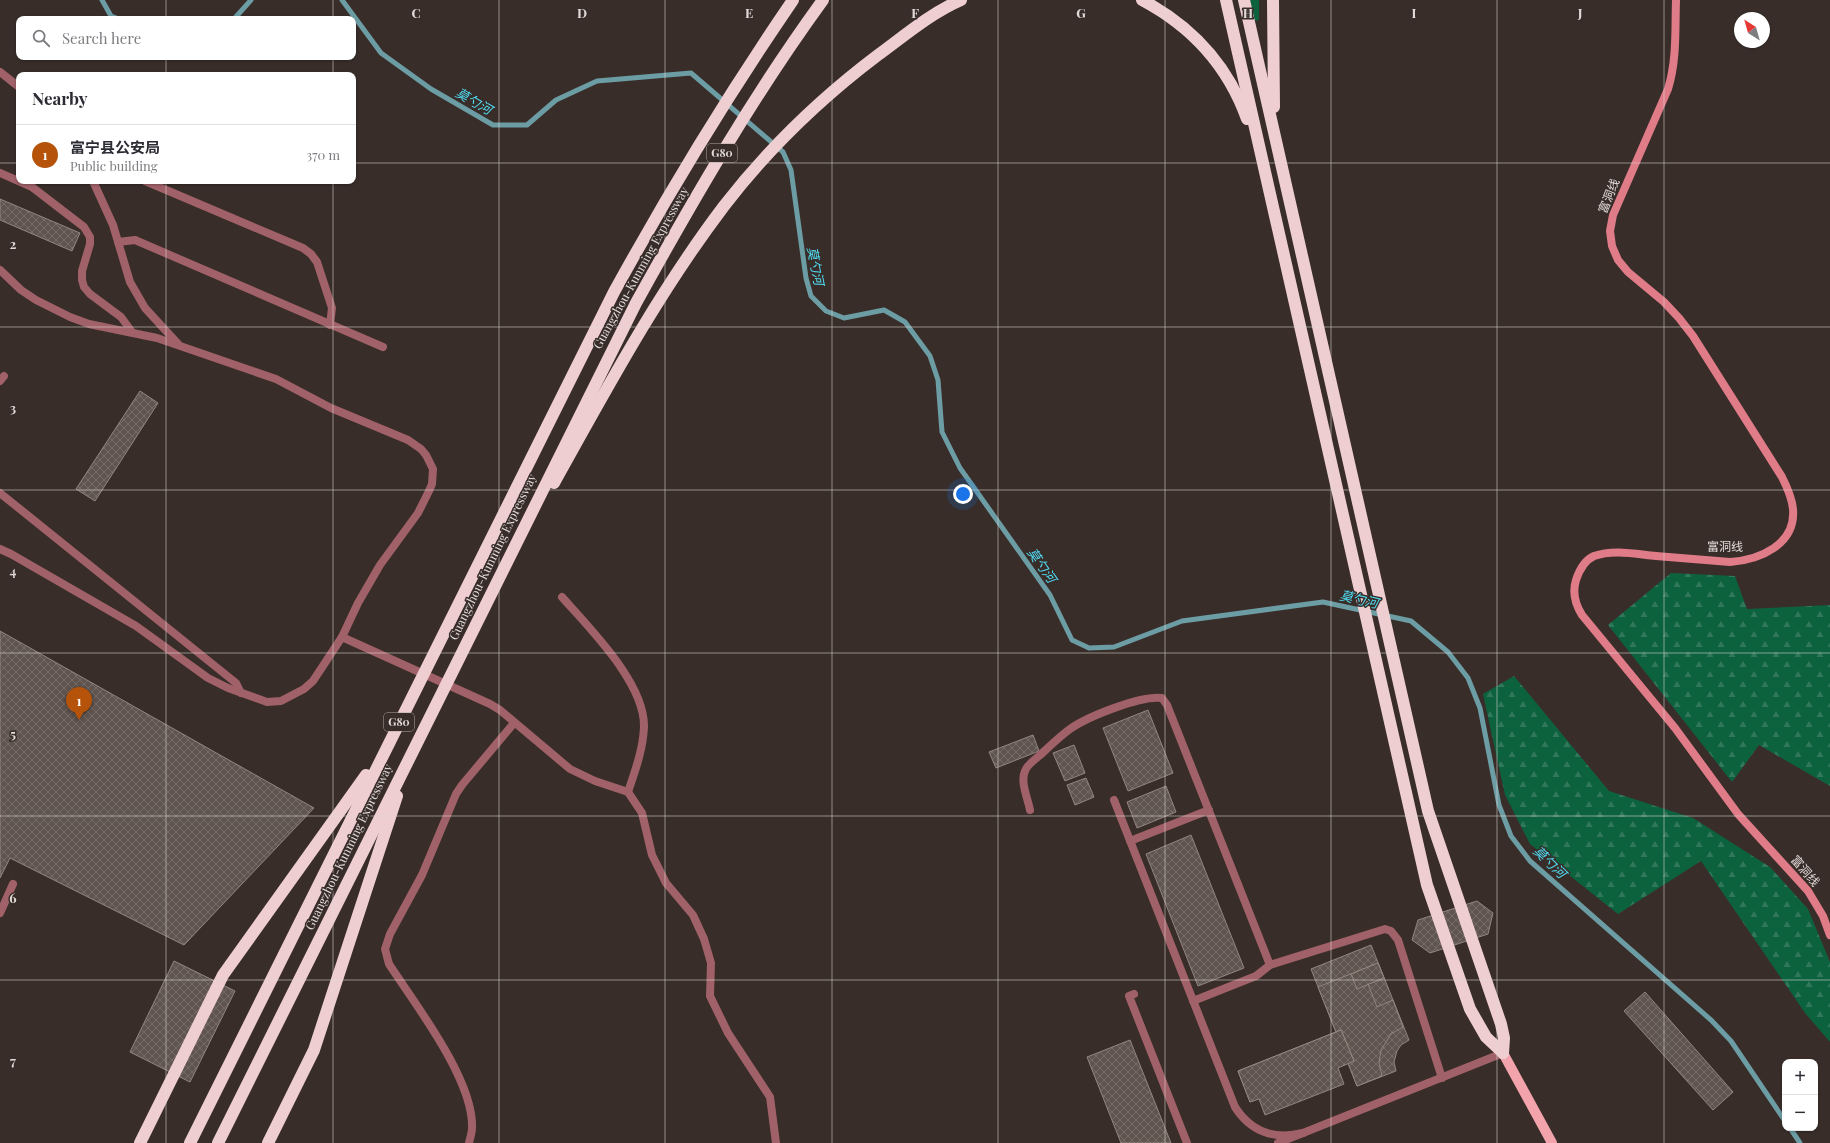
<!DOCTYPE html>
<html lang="en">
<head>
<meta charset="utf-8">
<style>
	:root { --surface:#fff; --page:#f7f7f7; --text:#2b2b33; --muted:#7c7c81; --line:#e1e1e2; --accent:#b45309 }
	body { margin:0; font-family:"Playfair Display","Noto Sans SC",serif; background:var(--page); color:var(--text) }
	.controls { position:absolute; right:12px; bottom:12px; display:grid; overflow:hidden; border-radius:8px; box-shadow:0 1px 3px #0004 }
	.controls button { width:36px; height:36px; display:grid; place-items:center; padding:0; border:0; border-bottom:1px solid var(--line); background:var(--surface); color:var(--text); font:20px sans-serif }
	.compass { position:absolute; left:1734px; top:12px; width:36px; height:36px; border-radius:50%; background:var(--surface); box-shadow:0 1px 3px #0004; rotate:323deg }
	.you { position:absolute; left:963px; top:494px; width:14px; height:14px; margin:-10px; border:3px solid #fff; border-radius:50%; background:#1a73e8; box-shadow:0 0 0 6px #1a73e833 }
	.badge { display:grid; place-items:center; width:26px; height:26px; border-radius:50%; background:var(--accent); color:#fff; font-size:13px; font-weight:700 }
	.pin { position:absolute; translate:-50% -33px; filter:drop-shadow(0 1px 2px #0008) }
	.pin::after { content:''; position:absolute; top:21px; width:14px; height:12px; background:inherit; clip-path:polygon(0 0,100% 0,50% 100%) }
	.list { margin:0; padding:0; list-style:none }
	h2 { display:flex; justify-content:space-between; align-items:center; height:52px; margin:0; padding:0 16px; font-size:17px }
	h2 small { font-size:13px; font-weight:400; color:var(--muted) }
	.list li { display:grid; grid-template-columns:26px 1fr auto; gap:12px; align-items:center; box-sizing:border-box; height:60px; padding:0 16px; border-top:1px solid var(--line) }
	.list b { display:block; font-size:15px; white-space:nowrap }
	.list p { margin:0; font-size:13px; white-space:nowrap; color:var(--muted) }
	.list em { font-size:13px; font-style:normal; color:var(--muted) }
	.icon { flex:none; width:22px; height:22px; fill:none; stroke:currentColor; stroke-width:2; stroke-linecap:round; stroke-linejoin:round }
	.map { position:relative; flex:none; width:1830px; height:1143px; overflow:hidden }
	.search { position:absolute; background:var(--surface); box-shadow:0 1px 3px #0004; left:16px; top:16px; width:340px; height:44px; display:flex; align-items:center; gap:10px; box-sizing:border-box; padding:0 14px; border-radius:8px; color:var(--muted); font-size:15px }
	.panel { position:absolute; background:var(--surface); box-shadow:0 1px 3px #0004; left:16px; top:72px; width:340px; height:112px; border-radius:8px }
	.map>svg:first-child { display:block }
	.green { fill:#0d623e }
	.forest { fill:url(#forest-firs) }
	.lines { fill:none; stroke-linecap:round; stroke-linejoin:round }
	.stream { stroke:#6c9da4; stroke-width:5 }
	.building { fill:url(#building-cross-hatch); stroke:#938680 }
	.service { stroke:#a16169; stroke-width:8 }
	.minor { stroke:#a16169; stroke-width:8 }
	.secondary { stroke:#e07b88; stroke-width:8 }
	.primary { stroke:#f2a3ab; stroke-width:10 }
	.motorway { stroke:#efced1; stroke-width:12 }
	.grid { fill:none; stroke:#e2dbd7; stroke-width:1; stroke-opacity:0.55 }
	.labels { text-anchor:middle; stroke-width:3; stroke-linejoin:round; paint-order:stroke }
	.shield { fill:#382d29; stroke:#afa7a3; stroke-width:1 }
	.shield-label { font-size:11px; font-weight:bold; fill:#e2dbd7 }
	.street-label { font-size:12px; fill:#e2dbd7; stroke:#382d29 }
	.water-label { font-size:13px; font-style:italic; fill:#50def5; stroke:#382d29 }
	.grid-label { font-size:13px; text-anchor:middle; font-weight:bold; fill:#e2dbd7; stroke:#382d29; stroke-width:3; stroke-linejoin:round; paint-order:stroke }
</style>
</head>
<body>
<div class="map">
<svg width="1830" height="1143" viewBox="0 0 1830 1143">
	<defs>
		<pattern id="forest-firs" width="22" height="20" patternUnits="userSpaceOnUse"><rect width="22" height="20" fill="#0d623e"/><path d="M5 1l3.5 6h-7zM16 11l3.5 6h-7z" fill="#307859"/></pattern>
		<pattern id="building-cross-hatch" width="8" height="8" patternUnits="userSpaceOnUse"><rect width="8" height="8" fill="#60544e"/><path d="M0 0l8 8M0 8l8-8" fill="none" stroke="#766c67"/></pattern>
	</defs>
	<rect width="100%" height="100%" fill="#382d29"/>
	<polygon class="green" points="1250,0 1259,0 1259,19 1257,21 1254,20"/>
	<g class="forest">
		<polygon points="1671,573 1735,576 1747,609 1830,605 1830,786 1759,745 1732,782 1608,625"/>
		<polygon points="1514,676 1609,791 1693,818 1770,867 1808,909 1830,962 1830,1042 1805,1013 1701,861 1618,914 1530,844 1505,795 1483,694"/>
	</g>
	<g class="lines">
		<g class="stream">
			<polyline points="102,0 111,16 119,19"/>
			<polyline points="342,0 381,53 431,89 493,125 527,125 556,100 597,81 691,73 783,152 791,170 806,278 811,296 826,311 844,318 884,310 905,322 930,356 938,380 942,432 960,468 1050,595 1072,640 1089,648 1114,647 1182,621 1323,602 1411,621 1448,652 1468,678 1480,708 1499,805 1511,836 1530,861 1711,1020 1731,1041 1785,1121"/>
			<polyline points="234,19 251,0"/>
			<polyline points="1790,1128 1800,1143"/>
		</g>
	</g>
	<g class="building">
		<polygon points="0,199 80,233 72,251 0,220"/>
		<polygon points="140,391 158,403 95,501 76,489"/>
		<polygon points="0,631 314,808 184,945 10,858 0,878"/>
		<polygon points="1148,710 1173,773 1128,791 1103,728"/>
		<polygon points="1033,735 1039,751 996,768 989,752"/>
		<polygon points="1074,745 1085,773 1065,781 1053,753"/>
		<polygon points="1086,778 1094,797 1075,805 1067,785"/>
		<polygon points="1166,786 1176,812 1137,828 1127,802"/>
		<polygon points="1191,835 1244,968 1198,986 1146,854"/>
		<polygon points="1477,901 1493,913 1488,934 1430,953 1412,940 1418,920"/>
		<polygon points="1371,945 1409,1040 1401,1045 1397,1051 1394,1062 1396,1071 1357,1086 1348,1063 1354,1061 1341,1030 1336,1032 1311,969"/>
		<polygon points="174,961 235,991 190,1082 130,1052"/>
		<polygon points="1378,963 1384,978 1368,984 1377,1007 1393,1000 1403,1027 1391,1034 1381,1050 1379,1063 1382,1076 1357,1086 1348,1063 1354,1061 1341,1030 1336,1032 1318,987"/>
		<polygon points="1378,963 1384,978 1357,989 1351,974"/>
		<polygon points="1645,992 1733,1092 1713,1110 1624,1011"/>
		<polygon points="1341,1030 1350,1052 1330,1060 1322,1038"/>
		<polygon points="1341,1030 1354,1061 1250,1102 1238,1071"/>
		<polygon points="1341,1030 1354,1061 1338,1068 1344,1084 1265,1115 1259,1099 1250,1102 1238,1071"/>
		<polygon points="1130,1040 1171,1143 1121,1143 1087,1057"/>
	</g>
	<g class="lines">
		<g class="service">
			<polyline points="0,173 32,187 84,227 90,237 90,244 82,271 82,280 84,287 90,294 121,317 132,332"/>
			<polyline points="145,181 303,248 311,254 317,262 332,308 330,325"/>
			<polyline points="118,242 135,240 383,347"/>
			<polyline points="0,381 4,376"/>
			<polyline points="0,493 236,683 241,693"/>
			<path d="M 1114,800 L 1235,1107 C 1251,1132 1275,1140 1303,1133"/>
			<path d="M 1030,810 C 1028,799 1020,782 1025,771 C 1027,765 1034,760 1039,756 C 1049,747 1059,737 1070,729 C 1087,717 1141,695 1162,698 L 1167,705 L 1270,965"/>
			<polyline points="1130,841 1209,810"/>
			<polyline points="1134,994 1129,996 1187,1143"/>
			<polyline points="1193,1001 1256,976 1270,965 1385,929 1391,931 1398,940 1442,1078"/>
			<polyline points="1278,1143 1503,1053"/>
		</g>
		<g class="minor">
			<polyline points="0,72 19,87"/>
			<polyline points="93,181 113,225 130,282 145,308 179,345"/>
			<polyline points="0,270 21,290 36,300 70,317 89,324 157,338 276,379 331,408 408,440 421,449 426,455 433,469 432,484 429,491 418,513 380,565 358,603 342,637"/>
			<polyline points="0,549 11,554 136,626 208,678 228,688 267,702 281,701 304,689 313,681 342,637 490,704 500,710 570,769 595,781 628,792 642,813 652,855 666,883 693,915 704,939 711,963 710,996 728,1033 770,1097 776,1143"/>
			<path d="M 562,597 C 590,629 645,683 644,727 C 643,750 635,771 628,792"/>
			<polyline points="0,913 13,884"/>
			<path d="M 469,1143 C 470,1138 472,1133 472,1128 C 474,1080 415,1004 389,964 L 385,949 L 390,934 L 422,875 L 456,794 L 462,785 L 514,723"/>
		</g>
		<path class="secondary" d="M 1676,0 C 1675,30 1677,60 1668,89 L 1613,215 L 1610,231 L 1612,246 L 1618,260 L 1628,272 L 1664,302 L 1679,318 L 1693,336 L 1782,477 C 1787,487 1792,498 1793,509 C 1796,545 1759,560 1730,562 C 1705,560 1680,558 1656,556 C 1636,554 1613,549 1594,556 C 1585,560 1579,571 1576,580 C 1572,593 1575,604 1582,615 L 1675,728 L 1738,814 L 1808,891 L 1823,916 L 1830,935"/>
		<polyline class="primary" points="1503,1053 1552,1143"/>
		<g class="motorway">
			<path d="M 1142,0 C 1191,26 1228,66 1247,119"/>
			<polyline points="1226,0 1427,885 1470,1009 1486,1037 1503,1053"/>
			<polyline points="1244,0 1428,811 1501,1024 1504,1038 1503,1053"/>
			<polyline points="1273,0 1274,107"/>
			<path d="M 554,483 C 607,388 658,293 724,206 C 768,149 821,98 878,55 C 904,36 931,13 961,0"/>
			<polyline points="140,1143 223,975 366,775"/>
			<path d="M 190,1143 L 614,292 C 669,192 728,95 793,0"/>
			<path d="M 218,1143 L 636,303 C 693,200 753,96 823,0"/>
			<polyline points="268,1143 314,1050 397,796"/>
		</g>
	</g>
	<path class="grid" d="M 166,0 L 166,19M 333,0 L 333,19M 499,0 L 499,1143M 665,0 L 665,1143M 832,0 L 832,1143M 998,0 L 998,1143M 1165,0 L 1165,1143M 1331,0 L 1331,1143M 1497,0 L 1497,1143M 1664,0 L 1664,1143M 166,57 L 166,75M 333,57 L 333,75M 0,163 L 19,163M 353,163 L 1830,163M 166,181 L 166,1143M 333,181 L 333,1143M 0,327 L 1830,327M 0,490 L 1830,490M 0,653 L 1830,653M 0,816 L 1830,816M 0,980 L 1830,980"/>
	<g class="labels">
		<g class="shield">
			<rect x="707" y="144" width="30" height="18" rx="3"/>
			<rect x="384" y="713" width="30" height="18" rx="3"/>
		</g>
		<g class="shield-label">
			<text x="722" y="157">G80</text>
			<text x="399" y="726">G80</text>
		</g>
		<g class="street-label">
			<text transform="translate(1609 196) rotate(-68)" y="4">富洞线</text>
			<text transform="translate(641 268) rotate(-61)" y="4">Guangzhou-Kunming Expressway</text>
			<text x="1725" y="551">富洞线</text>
			<text transform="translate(493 557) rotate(-64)" y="4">Guangzhou-Kunming Expressway</text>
			<text transform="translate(349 847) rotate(-64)" y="4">Guangzhou-Kunming Expressway</text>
			<text transform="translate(1805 871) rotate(49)" y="4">富洞线</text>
		</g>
		<g class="water-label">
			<text transform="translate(474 101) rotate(30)" y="5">莫勺河</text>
			<text transform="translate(816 266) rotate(79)" y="5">莫勺河</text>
			<text transform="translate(1042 565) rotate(55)" y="5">莫勺河</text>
			<text transform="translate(1359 599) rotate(13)" y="5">莫勺河</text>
			<text transform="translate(1550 862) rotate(44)" y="5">莫勺河</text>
		</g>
	</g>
	<g class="grid-label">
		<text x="416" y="18">C</text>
		<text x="582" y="18">D</text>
		<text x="749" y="18">E</text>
		<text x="915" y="18">F</text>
		<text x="1081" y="18">G</text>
		<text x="1248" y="18">H</text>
		<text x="1414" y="18">I</text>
		<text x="1580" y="18">J</text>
		<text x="13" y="249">2</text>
		<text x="13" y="413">3</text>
		<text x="13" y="576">4</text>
		<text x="13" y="739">5</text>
		<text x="13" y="903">6</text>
		<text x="13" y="1066">7</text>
	</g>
</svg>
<div class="controls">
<button>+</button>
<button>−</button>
</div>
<svg class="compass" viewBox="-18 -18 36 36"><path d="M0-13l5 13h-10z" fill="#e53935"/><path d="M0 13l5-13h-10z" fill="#7c7c81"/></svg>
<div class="you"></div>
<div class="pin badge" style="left:79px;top:720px">1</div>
<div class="search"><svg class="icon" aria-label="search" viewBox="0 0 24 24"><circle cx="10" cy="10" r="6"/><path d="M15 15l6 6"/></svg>Search here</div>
<section class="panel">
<h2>Nearby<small></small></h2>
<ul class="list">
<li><span class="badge">1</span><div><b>富宁县公安局</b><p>Public building</p></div><em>370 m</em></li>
</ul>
</section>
</div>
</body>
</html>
